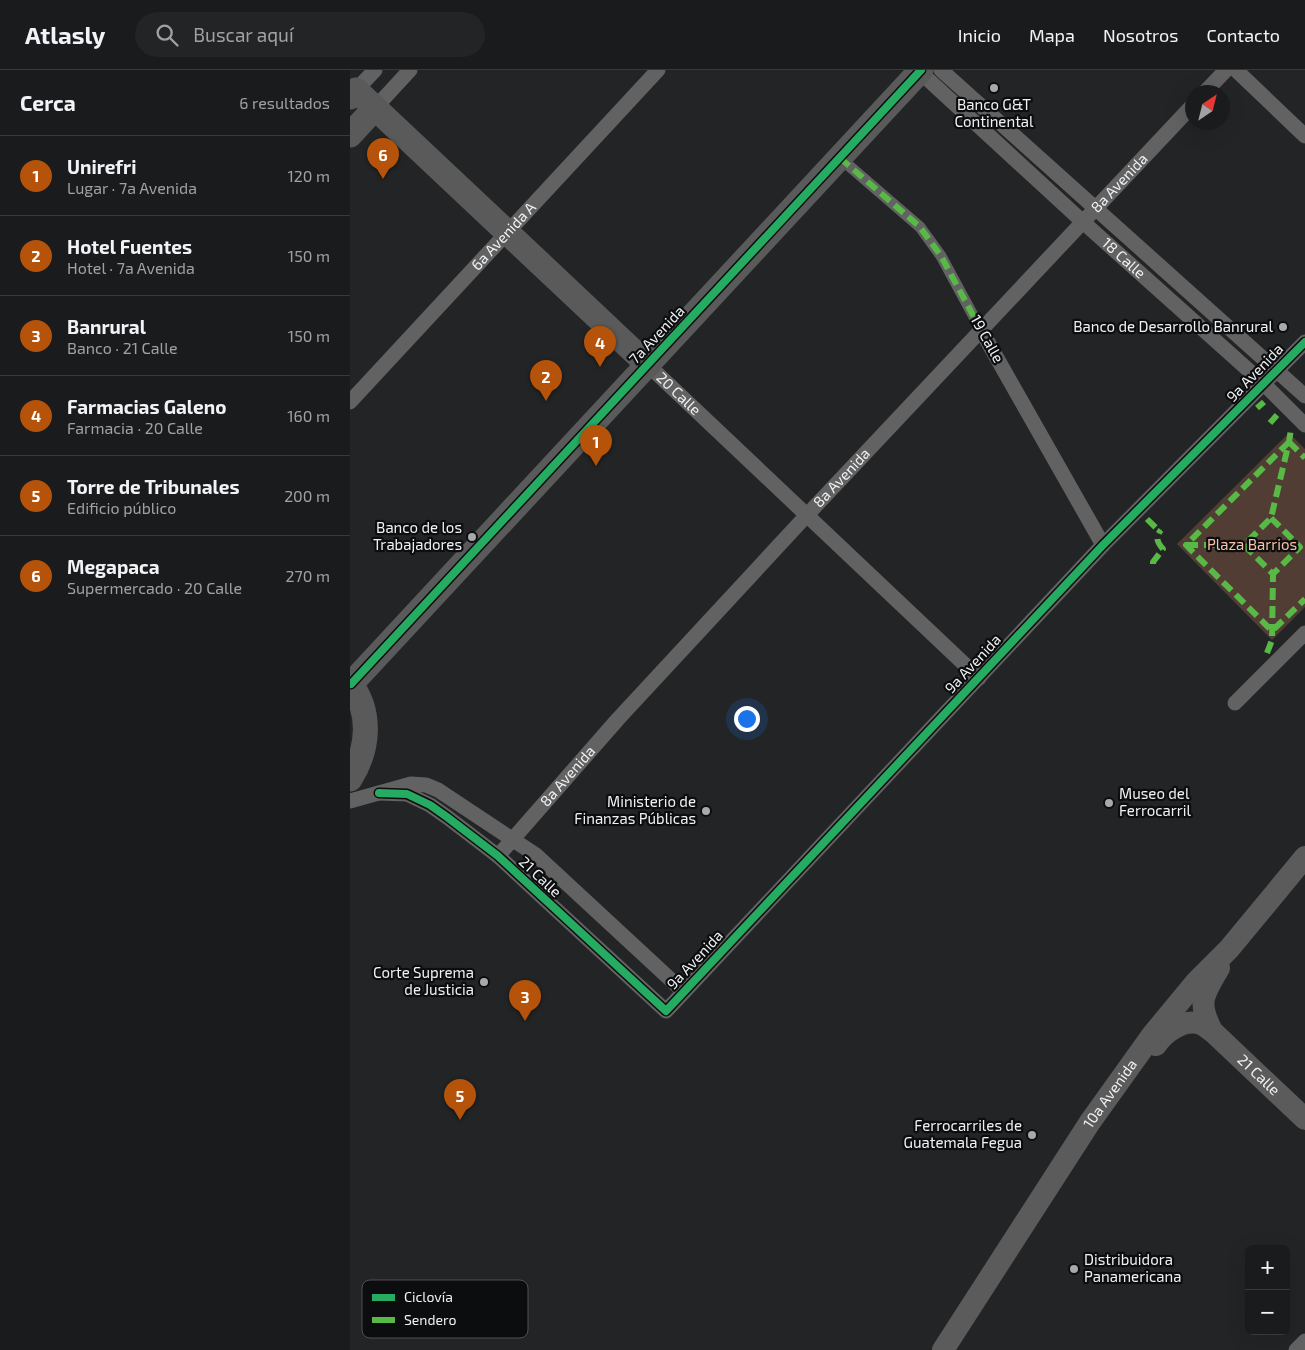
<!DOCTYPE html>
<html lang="es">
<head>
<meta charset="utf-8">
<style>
	:root { --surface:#1a1b1c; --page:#232425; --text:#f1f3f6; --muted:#9fa1a3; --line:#38393b; --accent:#b45309 }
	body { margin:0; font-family:"Exo 2",sans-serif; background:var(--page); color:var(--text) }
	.controls { position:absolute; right:15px; bottom:15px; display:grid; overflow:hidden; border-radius:8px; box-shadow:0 5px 20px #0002 }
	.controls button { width:45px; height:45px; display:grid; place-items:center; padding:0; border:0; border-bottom:1px solid var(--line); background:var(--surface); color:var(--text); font:25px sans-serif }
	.compass { position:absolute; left:835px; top:15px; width:45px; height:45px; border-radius:50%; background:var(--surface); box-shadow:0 5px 20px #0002; rotate:35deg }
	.you { position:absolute; left:396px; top:648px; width:18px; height:18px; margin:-12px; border:4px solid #fff; border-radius:50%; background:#1a73e8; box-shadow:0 0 0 8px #1a73e833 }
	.badge { display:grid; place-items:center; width:32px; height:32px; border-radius:50%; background:var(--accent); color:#fff; font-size:16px; font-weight:700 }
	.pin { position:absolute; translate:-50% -41px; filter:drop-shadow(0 1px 2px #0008) }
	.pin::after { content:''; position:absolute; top:26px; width:18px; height:15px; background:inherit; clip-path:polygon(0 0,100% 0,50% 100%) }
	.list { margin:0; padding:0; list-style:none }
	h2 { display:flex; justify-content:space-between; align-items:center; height:65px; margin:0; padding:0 20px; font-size:21px }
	h2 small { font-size:16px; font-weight:400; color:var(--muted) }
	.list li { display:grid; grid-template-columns:32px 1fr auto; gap:15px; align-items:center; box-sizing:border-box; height:80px; padding:0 20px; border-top:1px solid var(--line) }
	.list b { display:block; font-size:19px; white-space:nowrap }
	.list p { margin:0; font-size:16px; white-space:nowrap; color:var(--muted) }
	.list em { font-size:16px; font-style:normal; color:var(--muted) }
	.icon { flex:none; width:28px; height:28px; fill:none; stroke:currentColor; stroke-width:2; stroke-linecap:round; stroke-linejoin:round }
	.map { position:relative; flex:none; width:955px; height:1280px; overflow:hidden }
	header { display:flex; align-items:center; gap:30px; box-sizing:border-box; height:70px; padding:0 25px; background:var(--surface); border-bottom:1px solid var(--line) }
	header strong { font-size:24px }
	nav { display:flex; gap:28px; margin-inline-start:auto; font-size:18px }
	.search { width:350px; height:45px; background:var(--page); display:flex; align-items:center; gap:12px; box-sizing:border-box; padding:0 18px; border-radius:28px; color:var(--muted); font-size:19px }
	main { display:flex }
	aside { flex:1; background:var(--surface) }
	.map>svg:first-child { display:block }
	.green { fill:#513d34 }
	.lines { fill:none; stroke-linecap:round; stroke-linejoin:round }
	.pedestrian { stroke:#636262; stroke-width:11 }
	.minor { stroke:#636262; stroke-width:15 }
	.secondary { stroke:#5b5b5c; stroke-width:22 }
	.primary { stroke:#5a5a5b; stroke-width:25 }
	.quiet { stroke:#58b947; stroke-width:6; stroke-dasharray:12 6; stroke-linecap:butt }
	.cycleway-casing { stroke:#0c0d0e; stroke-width:11 }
	.cycleway { stroke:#26ab63; stroke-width:8 }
	.poi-dot { fill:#a8a9ab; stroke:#0c0d0e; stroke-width:2 }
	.labels { text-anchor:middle; stroke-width:4.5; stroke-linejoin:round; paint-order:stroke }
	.poi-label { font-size:15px; fill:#f0f1f3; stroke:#0c0d0e; text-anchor:end }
	.street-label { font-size:15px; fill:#f0f1f3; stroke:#0c0d0e }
	.park-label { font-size:15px; fill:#fcc0a6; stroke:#0c0d0e }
	.key { fill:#0c0d0e; stroke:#505153; stroke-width:1 }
	.key-label { font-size:14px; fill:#f0f1f3 }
</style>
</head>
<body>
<header>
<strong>Atlasly</strong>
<div class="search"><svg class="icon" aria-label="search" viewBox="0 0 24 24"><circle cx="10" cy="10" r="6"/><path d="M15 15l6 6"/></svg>Buscar aquí</div>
<nav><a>Inicio</a><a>Mapa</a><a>Nosotros</a><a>Contacto</a></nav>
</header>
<main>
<aside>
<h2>Cerca<small>6 resultados</small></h2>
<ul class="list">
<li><span class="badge">1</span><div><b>Unirefri</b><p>Lugar · 7a Avenida</p></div><em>120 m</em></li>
<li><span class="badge">2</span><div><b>Hotel Fuentes</b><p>Hotel · 7a Avenida</p></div><em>150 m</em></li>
<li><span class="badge">3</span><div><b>Banrural</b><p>Banco · 21 Calle</p></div><em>150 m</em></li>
<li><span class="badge">4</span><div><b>Farmacias Galeno</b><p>Farmacia · 20 Calle</p></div><em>160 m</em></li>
<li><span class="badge">5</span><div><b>Torre de Tribunales</b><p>Edificio público</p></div><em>200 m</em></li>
<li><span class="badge">6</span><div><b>Megapaca</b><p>Supermercado · 20 Calle</p></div><em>270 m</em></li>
</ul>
</aside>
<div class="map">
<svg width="955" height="1280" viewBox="0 0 955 1280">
	<rect width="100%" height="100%" fill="#232425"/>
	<polygon class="green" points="939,363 955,379 955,537 922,570 827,474"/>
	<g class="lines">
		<polyline class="pedestrian" points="490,88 570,157 591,186 631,260"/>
		<g class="minor">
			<polyline points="591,0 955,326"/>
			<polyline points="886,0 955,66"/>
			<path id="s1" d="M 570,2 L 733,152 L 914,314 L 955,355"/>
			<polyline points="6,20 25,0"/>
			<polyline points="855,22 876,0"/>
			<polyline points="25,38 60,0"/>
			<polyline points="631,260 753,475"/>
			<path id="s2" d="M 298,295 L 629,608"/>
			<path id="s3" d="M 0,332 L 308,0"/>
			<polyline points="885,633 955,563"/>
			<polyline points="29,723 57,724 80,735 97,747 148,786 316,941 753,475 955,272"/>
			<polyline points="0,731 61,714 76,715 88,720 186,785 334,922"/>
			<path id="s4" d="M 148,786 L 268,649 L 457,445 L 842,36"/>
			<polyline points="946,1280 955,1271"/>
		</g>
		<g class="secondary">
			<path d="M 862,961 C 847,931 853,926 869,898"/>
			<path id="s5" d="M 806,975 C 814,963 832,950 847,953 C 853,954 857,958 862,961 L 955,1049"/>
			<path id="s6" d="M 593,1280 L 740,1052 L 803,964 L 846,912 L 879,879 L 955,787"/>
		</g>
		<g class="primary">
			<polyline points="0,27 6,20 298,295"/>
			<polyline points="0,65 25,38"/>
			<path d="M 0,613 C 22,642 19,679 0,709"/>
			<polyline points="1,614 571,0"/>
		</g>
		<g class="quiet">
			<polyline points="490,88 570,157 591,186 631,260"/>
			<polyline points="907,338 914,332"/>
			<polyline points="920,353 927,345"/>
			<polyline points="939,372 836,475 922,561 955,529"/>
			<polyline points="939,372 955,388"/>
			<polyline points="921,448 950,477 923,504 894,475 921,448 939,372 941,359"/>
			<polyline points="797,449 810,462"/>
			<polyline points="836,475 894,475"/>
			<path d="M 803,494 L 803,492 L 813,479 C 807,472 805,467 811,460"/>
			<polyline points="917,583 922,570 923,504"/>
		</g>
		<g class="cycleway-casing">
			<g id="cycleway">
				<polyline points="1,614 571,0"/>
				<polyline points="29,723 57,724 80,735 97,747 148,786 316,941 753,475 955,272"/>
			</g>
		</g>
		<use href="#cycleway" class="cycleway"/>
	</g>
	<g class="poi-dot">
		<circle cx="644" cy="18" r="5"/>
		<circle cx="933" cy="257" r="5"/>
		<circle cx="122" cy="467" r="5"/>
		<circle cx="759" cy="733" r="5"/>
		<circle cx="356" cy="741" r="5"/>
		<circle cx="134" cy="912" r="5"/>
		<circle cx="682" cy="1065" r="5"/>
		<circle cx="724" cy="1199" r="5"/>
	</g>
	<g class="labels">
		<g class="poi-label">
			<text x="644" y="40" text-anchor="middle">Banco G&amp;T<tspan x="644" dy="17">Continental</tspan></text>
			<text x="923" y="262">Banco de Desarrollo Banrural</text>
			<text x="112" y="463">Banco de los<tspan x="112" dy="17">Trabajadores</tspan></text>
			<text x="769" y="729" text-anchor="start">Museo del<tspan x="769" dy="17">Ferrocarril</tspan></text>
			<text x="346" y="737">Ministerio de<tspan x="346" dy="17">Finanzas Públicas</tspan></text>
			<text x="124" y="908">Corte Suprema<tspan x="124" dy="17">de Justicia</tspan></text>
			<text x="672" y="1061">Ferrocarriles de<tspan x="672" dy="17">Guatemala Fegua</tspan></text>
			<text x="734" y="1195" text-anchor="start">Distribuidora<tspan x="734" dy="17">Panamericana</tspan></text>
		</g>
		<g class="street-label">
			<text dy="5" stroke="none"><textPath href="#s4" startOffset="916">8a Avenida</textPath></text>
			<text dy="5" stroke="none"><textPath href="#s3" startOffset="226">6a Avenida A</textPath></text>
			<text dy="5" stroke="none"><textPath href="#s1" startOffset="276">18 Calle</textPath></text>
			<text transform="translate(307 265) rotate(-47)" y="5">7a Avenida</text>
			<text transform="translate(637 269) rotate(61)" y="5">19 Calle</text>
			<text transform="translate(905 303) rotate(-46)" y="5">9a Avenida</text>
			<text dy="5" stroke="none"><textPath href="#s2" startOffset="42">20 Calle</textPath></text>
			<text dy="5" stroke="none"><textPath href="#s4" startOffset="511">8a Avenida</textPath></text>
			<text transform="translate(623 594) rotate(-47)" y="5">9a Avenida</text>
			<text dy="5" stroke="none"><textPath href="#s4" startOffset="106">8a Avenida</textPath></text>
			<text transform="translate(190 807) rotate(43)" y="5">21 Calle</text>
			<text transform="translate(345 890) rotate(-47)" y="5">9a Avenida</text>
			<text dy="5" stroke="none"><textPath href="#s5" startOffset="130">21 Calle</textPath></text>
			<text dy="5" stroke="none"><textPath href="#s6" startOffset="306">10a Avenida</textPath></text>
		</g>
		<g class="park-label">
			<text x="902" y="480">Plaza Barrios</text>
		</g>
	</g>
	<rect x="12" y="1210" width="166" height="58" rx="8" class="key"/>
	<rect x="22" y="1224" width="23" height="7" fill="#26ab63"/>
	<rect x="22" y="1247" width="23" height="6" fill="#58b947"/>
	<g class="key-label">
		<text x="54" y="1232">Ciclovía</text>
		<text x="54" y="1255">Sendero</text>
	</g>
</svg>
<div class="controls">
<button>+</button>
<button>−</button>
</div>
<svg class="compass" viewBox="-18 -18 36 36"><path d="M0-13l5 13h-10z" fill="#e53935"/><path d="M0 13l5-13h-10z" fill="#9fa1a3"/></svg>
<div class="you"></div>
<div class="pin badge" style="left:246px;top:396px">1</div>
<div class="pin badge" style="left:196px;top:331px">2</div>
<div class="pin badge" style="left:175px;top:951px">3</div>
<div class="pin badge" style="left:250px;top:297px">4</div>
<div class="pin badge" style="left:110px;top:1050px">5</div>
<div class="pin badge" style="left:33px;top:109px">6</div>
</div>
</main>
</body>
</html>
